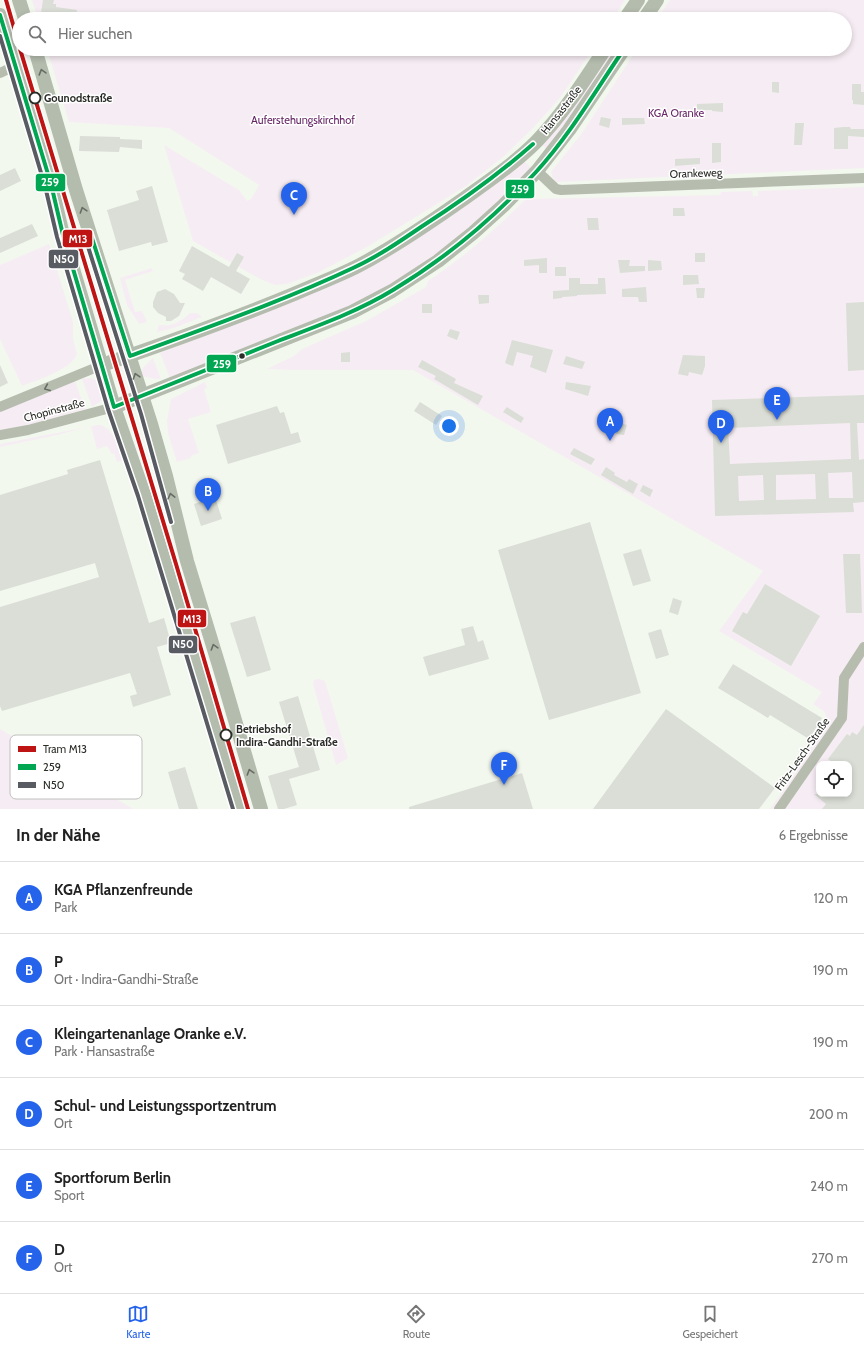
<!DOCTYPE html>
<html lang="de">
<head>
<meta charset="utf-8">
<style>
	:root { --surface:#fff; --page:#f2f2f2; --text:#222; --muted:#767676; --line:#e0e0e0; --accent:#2563eb }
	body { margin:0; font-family:Cabin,sans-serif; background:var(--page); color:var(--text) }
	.controls { position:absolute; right:12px; bottom:12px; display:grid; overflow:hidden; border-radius:8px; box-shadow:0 2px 6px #0003 }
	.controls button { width:36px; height:36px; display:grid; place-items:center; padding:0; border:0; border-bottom:1px solid var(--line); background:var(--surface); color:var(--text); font:20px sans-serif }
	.you { position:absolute; left:449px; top:426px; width:14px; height:14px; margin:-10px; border:3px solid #fff; border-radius:50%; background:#1a73e8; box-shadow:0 0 0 6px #1a73e833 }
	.badge { display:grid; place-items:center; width:26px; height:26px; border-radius:50%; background:var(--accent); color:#fff; font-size:13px; font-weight:700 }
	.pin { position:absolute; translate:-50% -33px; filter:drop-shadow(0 1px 2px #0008) }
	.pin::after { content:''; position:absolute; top:21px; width:14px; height:12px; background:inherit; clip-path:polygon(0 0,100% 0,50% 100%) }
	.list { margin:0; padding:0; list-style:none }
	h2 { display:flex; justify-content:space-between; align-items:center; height:52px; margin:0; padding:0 16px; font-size:17px }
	h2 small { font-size:13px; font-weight:400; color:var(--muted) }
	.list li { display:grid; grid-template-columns:26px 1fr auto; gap:12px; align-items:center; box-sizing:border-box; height:72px; padding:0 16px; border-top:1px solid var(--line) }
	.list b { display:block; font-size:15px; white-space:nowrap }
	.list p { margin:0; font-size:13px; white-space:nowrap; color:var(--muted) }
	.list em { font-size:13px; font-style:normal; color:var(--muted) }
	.icon { flex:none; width:22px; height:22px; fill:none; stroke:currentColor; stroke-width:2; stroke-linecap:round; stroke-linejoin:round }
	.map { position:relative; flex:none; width:864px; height:809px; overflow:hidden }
	.search { position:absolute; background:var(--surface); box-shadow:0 2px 6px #0003; left:12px; right:12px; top:12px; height:44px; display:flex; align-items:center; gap:10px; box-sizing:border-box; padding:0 14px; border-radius:22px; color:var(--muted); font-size:15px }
	.sheet { height:484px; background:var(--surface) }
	nav { display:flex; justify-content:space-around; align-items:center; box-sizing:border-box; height:56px; border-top:1px solid var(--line); background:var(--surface); font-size:11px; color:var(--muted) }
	nav a { display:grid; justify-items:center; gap:2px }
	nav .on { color:var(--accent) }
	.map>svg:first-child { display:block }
	.green { fill:#f6ecf3; fill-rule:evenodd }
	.building { fill:#daded6; fill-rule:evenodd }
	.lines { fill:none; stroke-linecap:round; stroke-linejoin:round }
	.street { stroke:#b6bdaf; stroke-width:10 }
	.secondary { stroke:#b4bcae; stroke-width:14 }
	.bus-1-casing { stroke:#fff; stroke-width:7 }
	.bus-2-casing { stroke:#fff; stroke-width:7 }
	.bus-1 { stroke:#00a651; stroke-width:4 }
	.bus-2 { stroke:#595b62; stroke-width:4 }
	.tram-1-casing { stroke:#fff; stroke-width:7 }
	.tram-1 { stroke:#be1414; stroke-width:4 }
	.oneway { stroke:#686d64 }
	.oneway2 { stroke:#696e64 }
	.stop-dot { fill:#fff; stroke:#2a2d27; stroke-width:2 }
	.bus-dot { fill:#2a2d27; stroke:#fff; stroke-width:1.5 }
	.labels { text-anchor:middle; stroke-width:3; stroke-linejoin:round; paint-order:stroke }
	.stop-label { font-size:11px; font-weight:bold; fill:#2a2d27; stroke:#fff; text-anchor:start }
	.street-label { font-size:11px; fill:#2a2d27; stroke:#fff }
	.park-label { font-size:11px; fill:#672666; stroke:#fff }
	.key { fill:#fff; stroke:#bfc0be; stroke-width:1 }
	.key-label { font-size:11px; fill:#2a2d27 }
	.line-badge { stroke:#fff; stroke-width:1.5 }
	.badge-label { font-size:11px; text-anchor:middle; font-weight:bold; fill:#fff }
</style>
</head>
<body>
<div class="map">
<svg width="864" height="809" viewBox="0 0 864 809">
	<rect width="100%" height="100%" fill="#f3f8ef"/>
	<g class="green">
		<polygon points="32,0 625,0 613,19 38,19"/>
		<polygon points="670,0 864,0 864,168 556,182 553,178 551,172 582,133 637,49 845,49 845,19 657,19"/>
		<polygon points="47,49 593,49 560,98 533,128 503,157 466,186 367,247 317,273 287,284 275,285 260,279 193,241 164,145 239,190 247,201 251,199 259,185 169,128 69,122"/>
		<polygon points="610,49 619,49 548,150 540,143"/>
		<polygon points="523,160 532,169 514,188 432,259 386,288 346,308 170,378 160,353 325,287"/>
		<path d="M 864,187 L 864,809 L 770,809 L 793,777 L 827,721 L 825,712 L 813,704 L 822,692 L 719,631 L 763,571 L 413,370 L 291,370 L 267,369 L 294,356 L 302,349 L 366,321 L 426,287 L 428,281 C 464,257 495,230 526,199 L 720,195 L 721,192 L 752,191 L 753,196 L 758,196 L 758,191 ZM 819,764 L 849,764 L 849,794 L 819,794 Z"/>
		<path d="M 49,244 L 73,322 L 73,338 L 77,354 C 71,370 37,380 22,386 L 0,339 L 0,265 Z"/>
		<polygon points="152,268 153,271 125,280 135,312 142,311 147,321 144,323 139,324 127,305 120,278"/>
		<path d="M 190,313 L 197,313 L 202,317 L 174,328 L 157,332 L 159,325 C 173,327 180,322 190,313 Z"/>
		<polygon points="153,358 161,379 155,379 142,376 141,373 143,368"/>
		<path d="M 89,378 C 100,379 106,392 101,401 L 92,407 L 82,379 Z"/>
		<polygon points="75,381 85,409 28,425 0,431 0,411"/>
		<polygon points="205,382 207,388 204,389 211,412 188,419 199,453 191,456 191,458 177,462 168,433 167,421 171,399"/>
		<path d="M 98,425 C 113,425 118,449 122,461 L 117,462 L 114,453 L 112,454 L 107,446 L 97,449 L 91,426 L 57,435 L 0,447 L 0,444 Z"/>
		<polygon points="319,679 325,681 348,758 336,765 313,684 314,680"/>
		<polygon points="0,729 133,809 0,809"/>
	</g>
	<g class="building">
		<polygon points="43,0 54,0 53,4 56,4 56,7 77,10 75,19 53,15 54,19 40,19"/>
		<polygon points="772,82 779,82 779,93 772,92"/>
		<polygon points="852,84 861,84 861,92 864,92 864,105 853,104 853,100 852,100"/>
		<polygon points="723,103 723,112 712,111 712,110 697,110 697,104"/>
		<polygon points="601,117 611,119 609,128 599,125"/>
		<polygon points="622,118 644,118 645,124 622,125"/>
		<polygon points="795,123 804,123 802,145 794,145"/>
		<polygon points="843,127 850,127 851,129 864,129 864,137 848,136 848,149 834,149 834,128"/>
		<polygon points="80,136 120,137 120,139 142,140 142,149 120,147 119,152 79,151"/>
		<polygon points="712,143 721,143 721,162 712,163"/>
		<polygon points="700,158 700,164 675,166 675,159"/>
		<polygon points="15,168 21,181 0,191 0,175"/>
		<polygon points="152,186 168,242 152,246 151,242 119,251 107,210 139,200 136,191"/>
		<polygon points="673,208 684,208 685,216 673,216"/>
		<polygon points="587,218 598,218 599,230 588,230"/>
		<polygon points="32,224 38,236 0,253 0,238"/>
		<polygon points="192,246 229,267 237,253 244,257 236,271 250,279 241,294 211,277 203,291 182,279 185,274 179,271"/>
		<rect x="695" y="253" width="10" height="9"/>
		<polygon points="547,258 547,273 539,273 539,265 524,266 524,260"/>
		<polygon points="618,260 630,260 629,266 645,266 645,271 620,273"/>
		<polygon points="648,260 661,261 662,270 648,271"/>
		<rect x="555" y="267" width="11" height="9"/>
		<polygon points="683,275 698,275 699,284 683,285"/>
		<polygon points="569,278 580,278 580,284 598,284 598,278 605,278 606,294 577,295 577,296 562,297 562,298 553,299 553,291 569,290"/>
		<polygon points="646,287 647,302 639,302 638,297 622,297 622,289"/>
		<polygon points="696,288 705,288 704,298 697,298"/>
		<polygon points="165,289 174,294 180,303 185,303 179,316 171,321 166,321 166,317 158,313 153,307 153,302 157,292"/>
		<polygon points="478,295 489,295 489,303 479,304"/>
		<polygon points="864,302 864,370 848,371 846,303"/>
		<rect x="422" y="304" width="10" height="9"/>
		<polygon points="450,329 460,332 457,340 447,336"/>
		<polygon points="512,340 553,350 546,373 530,367 533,356 517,352 513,366 505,363"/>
		<polygon points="350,352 350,362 341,362 341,353"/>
		<polygon points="683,355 705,356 705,366 702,375 689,372 688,376 678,374"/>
		<polygon points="566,356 585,362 582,369 563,364"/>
		<polygon points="422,360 456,379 454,383 483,396 478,405 434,379 436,376 418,367"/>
		<polygon points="0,365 8,383 0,387"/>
		<polygon points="566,382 591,386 588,396 565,389"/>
		<path d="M 864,395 L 864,423 L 857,423 L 859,460 L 864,459 L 864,502 L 853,503 L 854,512 L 715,516 L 712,400 ZM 850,423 L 851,459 L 730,464 L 728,428 ZM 852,472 L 853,498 L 829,498 L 828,473 ZM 815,474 L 816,499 L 776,500 L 776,475 ZM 763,475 L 764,500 L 739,501 L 738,476 Z"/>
		<polygon points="420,402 442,416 436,425 414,411"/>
		<polygon points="277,406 280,413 284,412 291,434 298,432 301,442 228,464 216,425"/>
		<polygon points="507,407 524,418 521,423 503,412"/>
		<polygon points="620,423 627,425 624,435 616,434"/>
		<polygon points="574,448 595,459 591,465 570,454"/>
		<polygon points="100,460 149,623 164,618 171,643 157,647 171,695 133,707 130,696 137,694 130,673 2,711 0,706 0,607 99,577 95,563 0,591 0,495 68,474 67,470"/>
		<polygon points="606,467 615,473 614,475 627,482 629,479 638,484 633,494 601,475"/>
		<polygon points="643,485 653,490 650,497 640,491"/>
		<polygon points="215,497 222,519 201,526 194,504"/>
		<polygon points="590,522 641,693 549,720 498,550"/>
		<polygon points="641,549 651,581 633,586 623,554"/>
		<polygon points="843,554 860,554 862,613 846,613"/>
		<polygon points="765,584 820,616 791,666 732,631 743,612 747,614"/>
		<polygon points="673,598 682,601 678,615 669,612"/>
		<polygon points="255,616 271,670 247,677 230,623"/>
		<polygon points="473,626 478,642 483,640 489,659 429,676 423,657 465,645 461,629"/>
		<polygon points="661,629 669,655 656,659 648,633"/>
		<polygon points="733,664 822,718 809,739 770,715 768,718 718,688"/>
		<polygon points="298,696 320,770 289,779 297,805 284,809 278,809 268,776 299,767 279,702"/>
		<polygon points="666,709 775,788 759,809 593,809"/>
		<polygon points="864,725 864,809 822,809 826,804 814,794 849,794 849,764 835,764 828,759 847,734 850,736 852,732 857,735"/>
		<polygon points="185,767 198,809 179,809 168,772"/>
		<polygon points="522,773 533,809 409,809 409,807"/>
	</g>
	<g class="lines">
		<g class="street">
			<polyline points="0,73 15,66"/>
			<polyline points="537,171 556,189 561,190 864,178"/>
			<polyline points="0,407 102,365"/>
			<polyline points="0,435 28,430 114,407"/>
			<polyline points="779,809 842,718 844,678 864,647"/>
		</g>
		<g class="secondary">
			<polyline points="19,0 25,19"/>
			<polyline points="0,15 51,184 63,235 114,407 144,494 239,809"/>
			<polyline points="625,19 638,0"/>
			<polyline points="644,19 657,0"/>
			<polyline points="35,49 76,190 151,424 166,476 187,561 220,669 261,809"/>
			<path d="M 102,365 C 167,343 231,320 294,294 C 314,285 336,277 356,267 C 393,248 428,224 462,200 C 487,182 514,164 536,142 C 563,114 584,81 605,49"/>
			<polyline points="114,407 352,312 392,291 438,261 473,233 504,205 537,171 569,130 624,49"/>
		</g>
		<g class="bus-1-casing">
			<g id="bus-1">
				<path d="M 0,15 L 51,184 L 63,235 L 114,407 C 169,385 224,363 278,341 C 317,326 357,312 393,290 C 446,258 494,218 536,172 C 570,135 596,90 624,49"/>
				<path d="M 90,232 L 130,356 C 205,328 281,302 353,268 C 377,257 399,242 421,227 C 460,202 498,175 533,144"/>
			</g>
		</g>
		<g class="bus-2-casing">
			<g id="bus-2">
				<polyline points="0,36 45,186 57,237 108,409 138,496 233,809"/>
				<polyline points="84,234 141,414 171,522"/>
			</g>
		</g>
		<use href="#bus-1" class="bus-1"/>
		<use href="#bus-2" class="bus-2"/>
		<g class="tram-1-casing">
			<g id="tram-1">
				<polyline points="6,0 19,45"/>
				<polyline points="20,49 176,564 248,809"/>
			</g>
		</g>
		<use href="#tram-1" class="tram-1"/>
	</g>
	<defs><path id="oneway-chevron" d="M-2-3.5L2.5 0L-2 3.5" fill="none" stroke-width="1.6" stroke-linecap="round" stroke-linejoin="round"/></defs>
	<g class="oneway">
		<use href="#oneway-chevron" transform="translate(42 72) rotate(-106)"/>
		<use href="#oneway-chevron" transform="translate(83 210) rotate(-108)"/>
		<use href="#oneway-chevron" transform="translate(136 376) rotate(-108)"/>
		<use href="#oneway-chevron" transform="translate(171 496) rotate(-104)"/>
		<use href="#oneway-chevron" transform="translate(214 647) rotate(-107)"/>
		<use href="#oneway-chevron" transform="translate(250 772) rotate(-107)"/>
	</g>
	<use class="oneway2" href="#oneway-chevron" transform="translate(47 388) rotate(157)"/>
	<g class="stop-dot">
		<circle cx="35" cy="98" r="5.5"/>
		<circle cx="226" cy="735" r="5.5"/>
	</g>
	<circle class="bus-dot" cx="242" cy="356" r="3.5"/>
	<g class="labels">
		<g class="stop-label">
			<text x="44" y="102">Gounodstraße</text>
			<text x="236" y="733">Betriebshof<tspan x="236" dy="13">Indira-Gandhi-Straße</tspan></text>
		</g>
		<g class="street-label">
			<text transform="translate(561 110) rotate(-52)" y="4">Hansastraße</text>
			<text transform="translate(696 173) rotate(-2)" y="4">Orankeweg</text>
			<text transform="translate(54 410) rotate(-15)" y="4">Chopinstraße</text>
			<text transform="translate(802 754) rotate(-55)" y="4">Fritz-Lesch-Straße</text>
		</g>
		<g class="park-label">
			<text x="676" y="117">KGA Oranke</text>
			<text x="303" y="124">Auferstehungskirchhof</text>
		</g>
	</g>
	<rect x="10" y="735" width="132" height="64" rx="6" class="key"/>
	<rect x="18" y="746" width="18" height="6" fill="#be1414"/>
	<rect x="18" y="764" width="18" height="6" fill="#00a651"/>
	<rect x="18" y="782" width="18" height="6" fill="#595b62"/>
	<g class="key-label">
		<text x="43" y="753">Tram M13</text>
		<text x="43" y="771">259</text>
		<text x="43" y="789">N50</text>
	</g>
	<g class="line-badge">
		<rect x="35" y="173" width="31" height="19" rx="4" fill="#00a651"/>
		<rect x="505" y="179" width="30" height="20" rx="4" fill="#00a651"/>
		<rect x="62" y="229" width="31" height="19" rx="4" fill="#be1414"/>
		<rect x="48" y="249" width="31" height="20" rx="4" fill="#595b62"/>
		<rect x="206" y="354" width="31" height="19" rx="4" fill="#00a651"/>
		<rect x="177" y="609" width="30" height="19" rx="4" fill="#be1414"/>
		<rect x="168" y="635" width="30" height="19" rx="4" fill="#595b62"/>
	</g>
	<g class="badge-label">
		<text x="50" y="186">259</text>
		<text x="520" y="193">259</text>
		<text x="78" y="243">M13</text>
		<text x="64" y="263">N50</text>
		<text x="222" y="368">259</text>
		<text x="192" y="623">M13</text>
		<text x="183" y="648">N50</text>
	</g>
</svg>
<div class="controls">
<button><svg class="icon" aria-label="locate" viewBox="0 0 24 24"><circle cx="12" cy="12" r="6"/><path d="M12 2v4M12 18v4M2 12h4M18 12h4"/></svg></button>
</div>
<div class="you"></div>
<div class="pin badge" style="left:610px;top:441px">A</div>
<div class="pin badge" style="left:208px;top:511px">B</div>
<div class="pin badge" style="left:294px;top:215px">C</div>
<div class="pin badge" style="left:721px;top:443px">D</div>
<div class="pin badge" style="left:777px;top:420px">E</div>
<div class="pin badge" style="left:504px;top:785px">F</div>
<div class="search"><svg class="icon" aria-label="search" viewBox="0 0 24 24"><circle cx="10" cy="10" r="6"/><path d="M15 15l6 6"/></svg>Hier suchen</div>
</div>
<section class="sheet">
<h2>In der Nähe<small>6 Ergebnisse</small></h2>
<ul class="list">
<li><span class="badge">A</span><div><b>KGA Pflanzenfreunde</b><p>Park</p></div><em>120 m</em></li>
<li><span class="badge">B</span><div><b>P</b><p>Ort · Indira-Gandhi-Straße</p></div><em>190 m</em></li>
<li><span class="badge">C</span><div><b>Kleingartenanlage Oranke e.V.</b><p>Park · Hansastraße</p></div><em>190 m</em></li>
<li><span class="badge">D</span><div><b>Schul- und Leistungssportzentrum</b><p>Ort</p></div><em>200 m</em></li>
<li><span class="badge">E</span><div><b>Sportforum Berlin</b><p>Sport</p></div><em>240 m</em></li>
<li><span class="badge">F</span><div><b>D</b><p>Ort</p></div><em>270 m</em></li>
</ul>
</section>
<nav>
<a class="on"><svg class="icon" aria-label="map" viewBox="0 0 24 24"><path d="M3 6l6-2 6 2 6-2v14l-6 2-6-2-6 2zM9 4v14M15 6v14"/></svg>Karte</a>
<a><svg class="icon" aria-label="directions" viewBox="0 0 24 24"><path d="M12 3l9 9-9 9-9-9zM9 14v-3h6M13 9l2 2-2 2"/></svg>Route</a>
<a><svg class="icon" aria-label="saved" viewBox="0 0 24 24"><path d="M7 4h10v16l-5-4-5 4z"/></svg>Gespeichert</a>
</nav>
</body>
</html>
